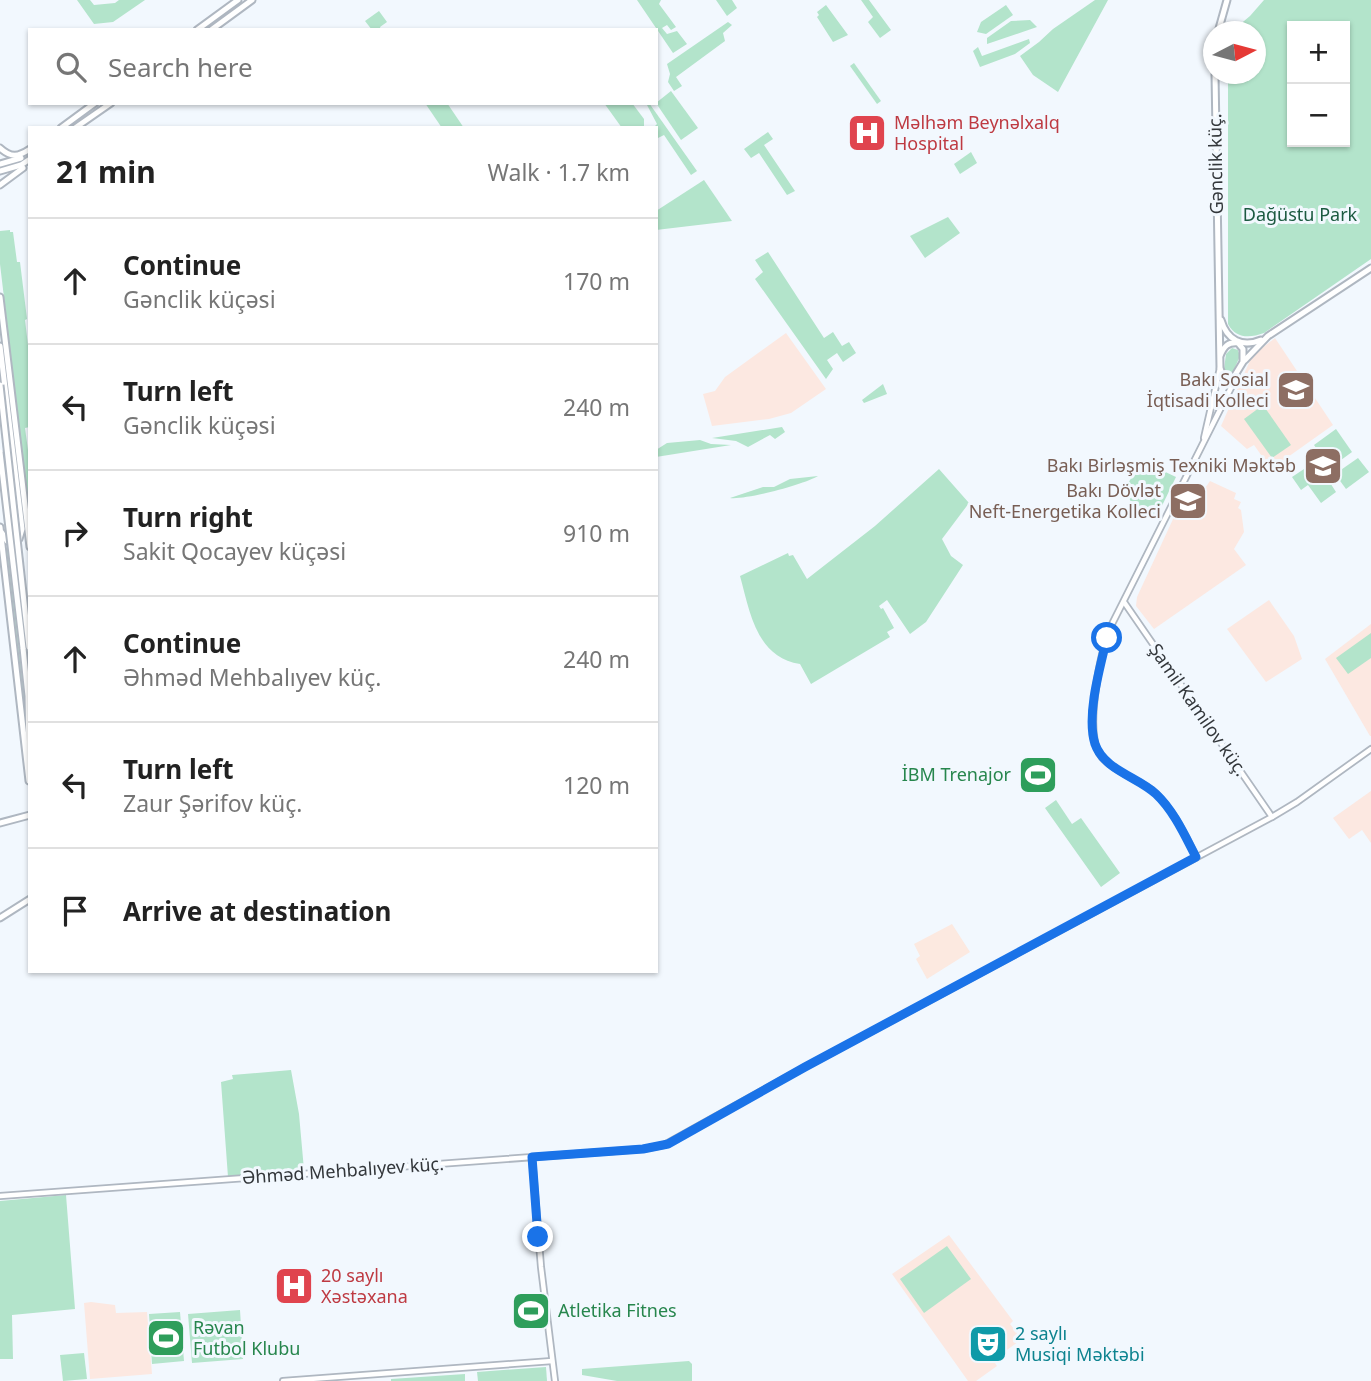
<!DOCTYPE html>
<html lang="en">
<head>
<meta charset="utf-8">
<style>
	:root { --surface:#fff; --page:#f6f6f6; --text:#222; --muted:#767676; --line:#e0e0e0 }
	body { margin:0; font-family:"Noto Sans",sans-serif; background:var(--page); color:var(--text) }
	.controls { position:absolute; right:21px; top:21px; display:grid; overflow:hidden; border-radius:0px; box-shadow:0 2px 5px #0004 }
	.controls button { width:63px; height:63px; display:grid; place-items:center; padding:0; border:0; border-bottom:2px solid var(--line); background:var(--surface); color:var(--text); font:35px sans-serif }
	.compass { position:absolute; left:1203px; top:21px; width:63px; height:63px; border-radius:50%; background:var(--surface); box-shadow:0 2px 5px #0004; rotate:84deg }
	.stop { position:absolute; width:21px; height:21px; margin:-16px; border:5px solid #1a73e8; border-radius:50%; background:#fff }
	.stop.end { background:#1a73e8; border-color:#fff; box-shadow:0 2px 7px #0008 }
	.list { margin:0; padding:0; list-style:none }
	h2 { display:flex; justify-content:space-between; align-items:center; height:91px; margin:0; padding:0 28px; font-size:30px }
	h2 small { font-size:23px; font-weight:400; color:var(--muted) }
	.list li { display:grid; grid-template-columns:46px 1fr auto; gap:21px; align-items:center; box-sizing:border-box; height:126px; padding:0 28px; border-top:2px solid var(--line) }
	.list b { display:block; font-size:26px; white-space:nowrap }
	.list p { margin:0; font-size:23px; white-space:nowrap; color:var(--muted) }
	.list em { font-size:23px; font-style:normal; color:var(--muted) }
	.icon { flex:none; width:38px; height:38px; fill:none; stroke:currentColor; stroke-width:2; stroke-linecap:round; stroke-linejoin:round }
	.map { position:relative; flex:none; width:1371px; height:1381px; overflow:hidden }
	.search { position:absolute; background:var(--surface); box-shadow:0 2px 5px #0004; left:28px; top:28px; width:630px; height:77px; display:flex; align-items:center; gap:18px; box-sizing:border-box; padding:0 24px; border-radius:0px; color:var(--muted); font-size:26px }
	.panel { position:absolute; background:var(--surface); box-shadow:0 2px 5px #0004; left:28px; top:126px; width:630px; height:847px; border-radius:0px }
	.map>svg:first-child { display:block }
	.industrial { fill:#fce9e0 }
	.education { fill:#fce8e1 }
	.green { fill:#b3e4cb; fill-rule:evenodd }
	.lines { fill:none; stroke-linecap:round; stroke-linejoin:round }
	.minor-casing { stroke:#afb7c1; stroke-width:8 }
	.major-casing { stroke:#afb7c1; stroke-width:9 }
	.minor { stroke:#fff; stroke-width:4.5 }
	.major { stroke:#fff; stroke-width:5 }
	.major-bridge-casing { stroke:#afb7c1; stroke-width:9; stroke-linecap:butt }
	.major-bridge { stroke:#fff; stroke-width:5 }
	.route { stroke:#1a73e8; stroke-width:9 }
	.labels { text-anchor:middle; stroke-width:6; stroke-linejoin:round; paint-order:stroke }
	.health-label { font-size:18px; fill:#be3a42; stroke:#f2f8fe; text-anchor:start }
	.street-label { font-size:18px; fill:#33373b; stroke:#f2f8fe }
	.park-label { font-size:18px; fill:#1c5a41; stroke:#f2f8fe }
	.education-label { font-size:18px; fill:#785e54; stroke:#f2f8fe; text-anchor:end }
	.leisure-label { font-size:18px; fill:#27864d; stroke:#f2f8fe; text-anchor:start }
	.culture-label { font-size:18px; fill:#0d838f; stroke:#f2f8fe; text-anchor:start }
</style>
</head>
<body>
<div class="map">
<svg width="1371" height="1381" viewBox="0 0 1371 1381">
	<rect width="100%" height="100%" fill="#f2f8fe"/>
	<polygon class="industrial" points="952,924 970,952 927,979 916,959 920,956 914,944"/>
	<g class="education">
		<polygon points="786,333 826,389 791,413 769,419 712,426 703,394 715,391 725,377"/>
		<polygon points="1275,338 1333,425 1271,469 1254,445 1247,449 1221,426 1252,356"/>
		<polygon points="1210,481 1236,493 1234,499 1241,502 1238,508 1241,510 1244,532 1234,549 1246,565 1154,629 1136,606 1137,597 1186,491 1199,497"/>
		<polygon points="1269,600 1294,636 1302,659 1266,682 1227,629"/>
		<polygon points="1371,624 1371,736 1370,736 1325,659"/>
		<polygon points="1371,791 1371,843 1362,830 1349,839 1333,818"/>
		<polygon points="949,1235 1013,1321 1010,1324 1022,1339 993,1360 997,1366 976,1381 968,1381 892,1274"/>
		<polygon points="91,1302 115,1305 116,1313 147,1312 152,1374 90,1379 84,1303"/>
	</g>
	<g class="green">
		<polygon points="77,0 90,0 94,5 115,3 119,0 145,0 113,22 94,24"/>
		<polygon points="637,0 661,0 659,4 676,27 671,30 667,25 662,28 667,34 677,31 687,44 673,53"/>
		<polygon points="716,0 732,0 737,8 727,16"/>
		<polygon points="861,0 869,0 891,30 880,38 868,22 873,17"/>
		<polygon points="1095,0 1108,0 1058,92 1033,75 1020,56 1039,42 1053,29"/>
		<path d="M 1264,0 L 1371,0 L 1371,259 L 1264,333 C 1250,338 1236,339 1228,324 L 1228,74 L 1256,74 L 1256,32 L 1232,31 L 1250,16 ZM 1292,26 L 1345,26 L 1345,142 L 1292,142 Z"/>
		<polygon points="826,5 848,35 833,42 817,17 819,15 817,12"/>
		<polygon points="1006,5 1013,15 986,34 977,32 981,22"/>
		<polygon points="379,11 387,22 380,27 381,30 372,30 365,21"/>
		<polygon points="1030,20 1037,27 987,44 987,38 1011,21"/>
		<polygon points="728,22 732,25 723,33 725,41 676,77 682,86 674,91 668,82 670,74 667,64"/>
		<polygon points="1029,39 1030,43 1015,54 980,67 973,51 978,47 982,56"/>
		<polygon points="854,63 881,101 877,104 850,66"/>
		<polygon points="671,91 698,128 681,140 656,103"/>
		<polygon points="425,103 447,103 464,128 442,128"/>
		<polygon points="604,103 632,103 644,119 644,128 622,128"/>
		<polygon points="649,103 697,171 691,175 664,135 656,139 656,128 653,128 657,124 647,105"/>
		<polygon points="768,132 773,139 764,145 795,191 787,195 759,153 751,158 744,149"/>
		<polygon points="971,152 977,163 960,174 954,164"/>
		<polygon points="704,180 732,221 656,230 656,211"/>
		<polygon points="948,217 960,233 925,258 910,236"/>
		<polygon points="10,230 10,232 13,232 17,262 20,262 27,319 25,320 30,362 30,427 25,428 30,465 30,497 27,492 0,264 0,231"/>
		<polygon points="768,252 824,338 833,332 842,346 849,342 856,353 843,362 837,353 827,360 833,369 826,379 755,279 763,272 755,260"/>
		<polygon points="1232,348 1238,350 1240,356 1233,372 1229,375 1224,369 1226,354"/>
		<polygon points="883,384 887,394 864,403 862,400"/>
		<polygon points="1263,405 1291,445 1272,458 1244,419"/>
		<polygon points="782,427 785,432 775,439 770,435 748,447 736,441 712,438"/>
		<polygon points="1336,429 1352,452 1330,468 1314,445"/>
		<polygon points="700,440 711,444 731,445 656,457 656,450 667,443"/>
		<polygon points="1358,458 1369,472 1346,489 1335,474"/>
		<polygon points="1142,461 1176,477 1156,518 1133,507 1125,488"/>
		<polygon points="1313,463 1319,473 1312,478 1317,485 1327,478 1336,492 1321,503 1308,485 1301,490 1292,477"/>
		<path d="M 939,469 L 969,503 L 942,539 L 951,556 L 963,565 L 926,622 L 910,634 L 887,600 L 879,606 L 881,609 L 883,608 L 894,628 L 887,632 L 890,637 L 811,684 L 800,664 C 756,657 750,612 740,576 L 788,553 L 789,556 L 793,555 L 807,579 L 875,526 Z"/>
		<path d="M 818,476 C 805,484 747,500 730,498 L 763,487 L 774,487 L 790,479 Z"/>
		<polygon points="8,549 24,692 24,719 6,551"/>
		<polygon points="1371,633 1371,658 1348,674 1336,658"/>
		<polygon points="1056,800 1072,824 1081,818 1120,873 1101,887 1045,808"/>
		<polygon points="291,1070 299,1114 304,1170 228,1177 221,1082 233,1079 232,1075"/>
		<polygon points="66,1195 75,1309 12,1315 13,1359 0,1359 0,1201"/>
		<polygon points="947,1246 971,1279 924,1313 900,1279"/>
		<polygon points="240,1310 243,1359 192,1363 188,1314"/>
		<polygon points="180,1312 184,1361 152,1364 149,1314"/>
		<polygon points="84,1353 87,1379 63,1381 60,1355"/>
		<polygon points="689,1361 692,1364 692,1381 617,1381 582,1375 582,1369"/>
		<polygon points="546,1367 547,1381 478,1381 477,1372"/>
		<polygon points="465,1374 465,1381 391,1381 391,1379"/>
	</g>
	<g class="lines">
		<g class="minor-casing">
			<g id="minor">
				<polyline points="1204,438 1220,368"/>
				<polyline points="1124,602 1272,817"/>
				<path d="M 1196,857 C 1185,834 1172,807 1152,790 C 1137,779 1107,768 1099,753 C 1085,729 1100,652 1111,626 L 1237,376"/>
				<polyline points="532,1157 541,1267 555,1381"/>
				<polyline points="0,1196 643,1149 664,1145 805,1067 1272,817 1297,802 1371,749"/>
				<polyline points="283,1381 552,1361"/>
			</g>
		</g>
		<g class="major-casing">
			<g id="major">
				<polyline points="197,30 238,0"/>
				<polyline points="211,30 252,0"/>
				<polyline points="1218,32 1227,0"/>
				<path d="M 1215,74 L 1220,368 L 1224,379 L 1232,380 L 1243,362 L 1243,349 L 1238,343 C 1228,342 1224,346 1220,356"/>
				<polyline points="61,128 95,103"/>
				<polyline points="75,128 111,103"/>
				<path d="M 0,148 C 11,158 18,157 30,149"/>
				<polyline points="0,164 21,158"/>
				<polyline points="0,171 21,165 30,159"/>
				<polyline points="0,185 23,168"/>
				<polyline points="0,297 30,547"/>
				<path d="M 1221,320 C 1227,340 1242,348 1261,340"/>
				<polyline points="0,346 22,529 19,539 7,541 2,533"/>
				<polyline points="1245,360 1268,336 1371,268"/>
				<polyline points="0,527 29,781"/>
				<polyline points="23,648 28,696 29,753"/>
				<polyline points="0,823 30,815"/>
				<polyline points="0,918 30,899"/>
			</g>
		</g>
		<use href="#minor" class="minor"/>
		<use href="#major" class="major"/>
		<g class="major-bridge-casing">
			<g id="major-bridge">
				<polyline points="0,385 29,647"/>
				<polyline points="0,452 23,648"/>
			</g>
		</g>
		<use href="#major-bridge" class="major-bridge"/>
	</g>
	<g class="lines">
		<path class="route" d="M 538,1237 L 532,1157 L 643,1149 L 668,1144 L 805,1067 L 1196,857 C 1185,836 1174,811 1156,794 C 1138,777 1104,770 1095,744 C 1086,716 1100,667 1107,638"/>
	</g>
	<defs>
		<g id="hospital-square" transform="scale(2.0125)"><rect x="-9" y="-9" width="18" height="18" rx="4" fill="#e0444e" stroke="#f2f8fe"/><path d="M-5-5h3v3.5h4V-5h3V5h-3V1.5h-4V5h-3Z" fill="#fff"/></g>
		<g id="university-square" transform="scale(2.0125)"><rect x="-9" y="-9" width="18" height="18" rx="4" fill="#8d6e63" stroke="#f2f8fe"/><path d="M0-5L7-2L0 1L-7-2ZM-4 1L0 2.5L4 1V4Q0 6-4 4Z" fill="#fff"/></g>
		<g id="stadium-square" transform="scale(2.0125)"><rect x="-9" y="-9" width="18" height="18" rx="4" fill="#2e9e5b" stroke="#f2f8fe"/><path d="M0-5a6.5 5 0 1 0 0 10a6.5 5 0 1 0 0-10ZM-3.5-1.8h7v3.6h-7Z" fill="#fff"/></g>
		<g id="theatre-square" transform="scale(2.0125)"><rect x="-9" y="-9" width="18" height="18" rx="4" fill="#0f9aa8" stroke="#f2f8fe"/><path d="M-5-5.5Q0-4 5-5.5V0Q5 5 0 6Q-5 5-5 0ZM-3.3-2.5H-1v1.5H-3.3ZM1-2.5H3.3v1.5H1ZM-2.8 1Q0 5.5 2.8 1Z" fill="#fff"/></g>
	</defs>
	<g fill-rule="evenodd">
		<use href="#hospital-square" x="867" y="133"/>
		<use href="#university-square" x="1296" y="390"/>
		<use href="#university-square" x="1323" y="466"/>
		<use href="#university-square" x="1188" y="501"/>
		<use href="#stadium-square" x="1038" y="775"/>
		<use href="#hospital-square" x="294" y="1286"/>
		<use href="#stadium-square" x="531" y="1311"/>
		<use href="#stadium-square" x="166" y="1338"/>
		<use href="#theatre-square" x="988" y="1344"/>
	</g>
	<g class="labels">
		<g class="health-label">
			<text x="894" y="129">Məlhəm Beynəlxalq<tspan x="894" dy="21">Hospital</tspan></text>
			<text x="321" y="1282">20 saylı<tspan x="321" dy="21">Xəstəxana</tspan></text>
		</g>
		<g class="street-label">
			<text transform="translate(1216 164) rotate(-91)" y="6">Gənclik küç.</text>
			<text transform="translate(1198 710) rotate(55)" y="6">Şamil Kamilov küç.</text>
			<text transform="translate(343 1171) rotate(-4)" y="6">Əhməd Mehbalıyev küç.</text>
		</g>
		<g class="park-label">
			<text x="1300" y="221">Dağüstu Park</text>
		</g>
		<g class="education-label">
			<text x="1269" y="386">Bakı Sosial<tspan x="1269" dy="21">İqtisadi Kolleci</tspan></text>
			<text x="1296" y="472">Bakı Birləşmiş Texniki Məktəb</text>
			<text x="1161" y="497">Bakı Dövlət<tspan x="1161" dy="21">Neft-Energetika Kolleci</tspan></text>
		</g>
		<g class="leisure-label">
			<text x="1011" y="781" text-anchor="end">İBM Trenajor</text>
			<text x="558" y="1317">Atletika Fitnes</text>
			<text x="193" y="1334">Rəvan<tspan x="193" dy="21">Futbol Klubu</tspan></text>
		</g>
		<g class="culture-label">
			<text x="1015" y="1340">2 saylı<tspan x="1015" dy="21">Musiqi Məktəbi</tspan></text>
		</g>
	</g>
</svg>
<div class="controls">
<button>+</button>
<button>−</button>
</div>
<svg class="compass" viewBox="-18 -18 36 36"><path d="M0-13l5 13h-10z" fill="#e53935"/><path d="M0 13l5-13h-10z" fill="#767676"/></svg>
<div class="stop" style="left:1107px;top:638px"></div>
<div class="stop end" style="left:538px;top:1237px"></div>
<div class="search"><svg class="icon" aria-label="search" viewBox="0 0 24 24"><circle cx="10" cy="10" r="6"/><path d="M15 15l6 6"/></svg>Search here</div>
<section class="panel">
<h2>21 min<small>Walk · 1.7 km</small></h2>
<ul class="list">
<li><svg class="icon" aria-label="ahead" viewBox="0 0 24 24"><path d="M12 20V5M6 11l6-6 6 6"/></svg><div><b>Continue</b><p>Gənclik küçəsi</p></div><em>170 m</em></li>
<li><svg class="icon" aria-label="left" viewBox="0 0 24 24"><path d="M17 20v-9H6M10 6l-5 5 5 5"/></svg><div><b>Turn left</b><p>Gənclik küçəsi</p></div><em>240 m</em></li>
<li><svg class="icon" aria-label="right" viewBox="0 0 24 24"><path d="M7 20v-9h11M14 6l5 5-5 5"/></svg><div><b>Turn right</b><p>Sakit Qocayev küçəsi</p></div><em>910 m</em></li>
<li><svg class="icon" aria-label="ahead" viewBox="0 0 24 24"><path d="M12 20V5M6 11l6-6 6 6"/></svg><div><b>Continue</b><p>Əhməd Mehbalıyev küç.</p></div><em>240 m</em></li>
<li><svg class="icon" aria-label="left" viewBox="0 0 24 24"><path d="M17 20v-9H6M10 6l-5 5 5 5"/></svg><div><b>Turn left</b><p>Zaur Şərifov küç.</p></div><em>120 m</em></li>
<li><svg class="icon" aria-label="arrive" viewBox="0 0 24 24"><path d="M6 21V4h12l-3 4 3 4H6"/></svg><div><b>Arrive at destination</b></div></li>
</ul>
</section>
</div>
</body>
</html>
